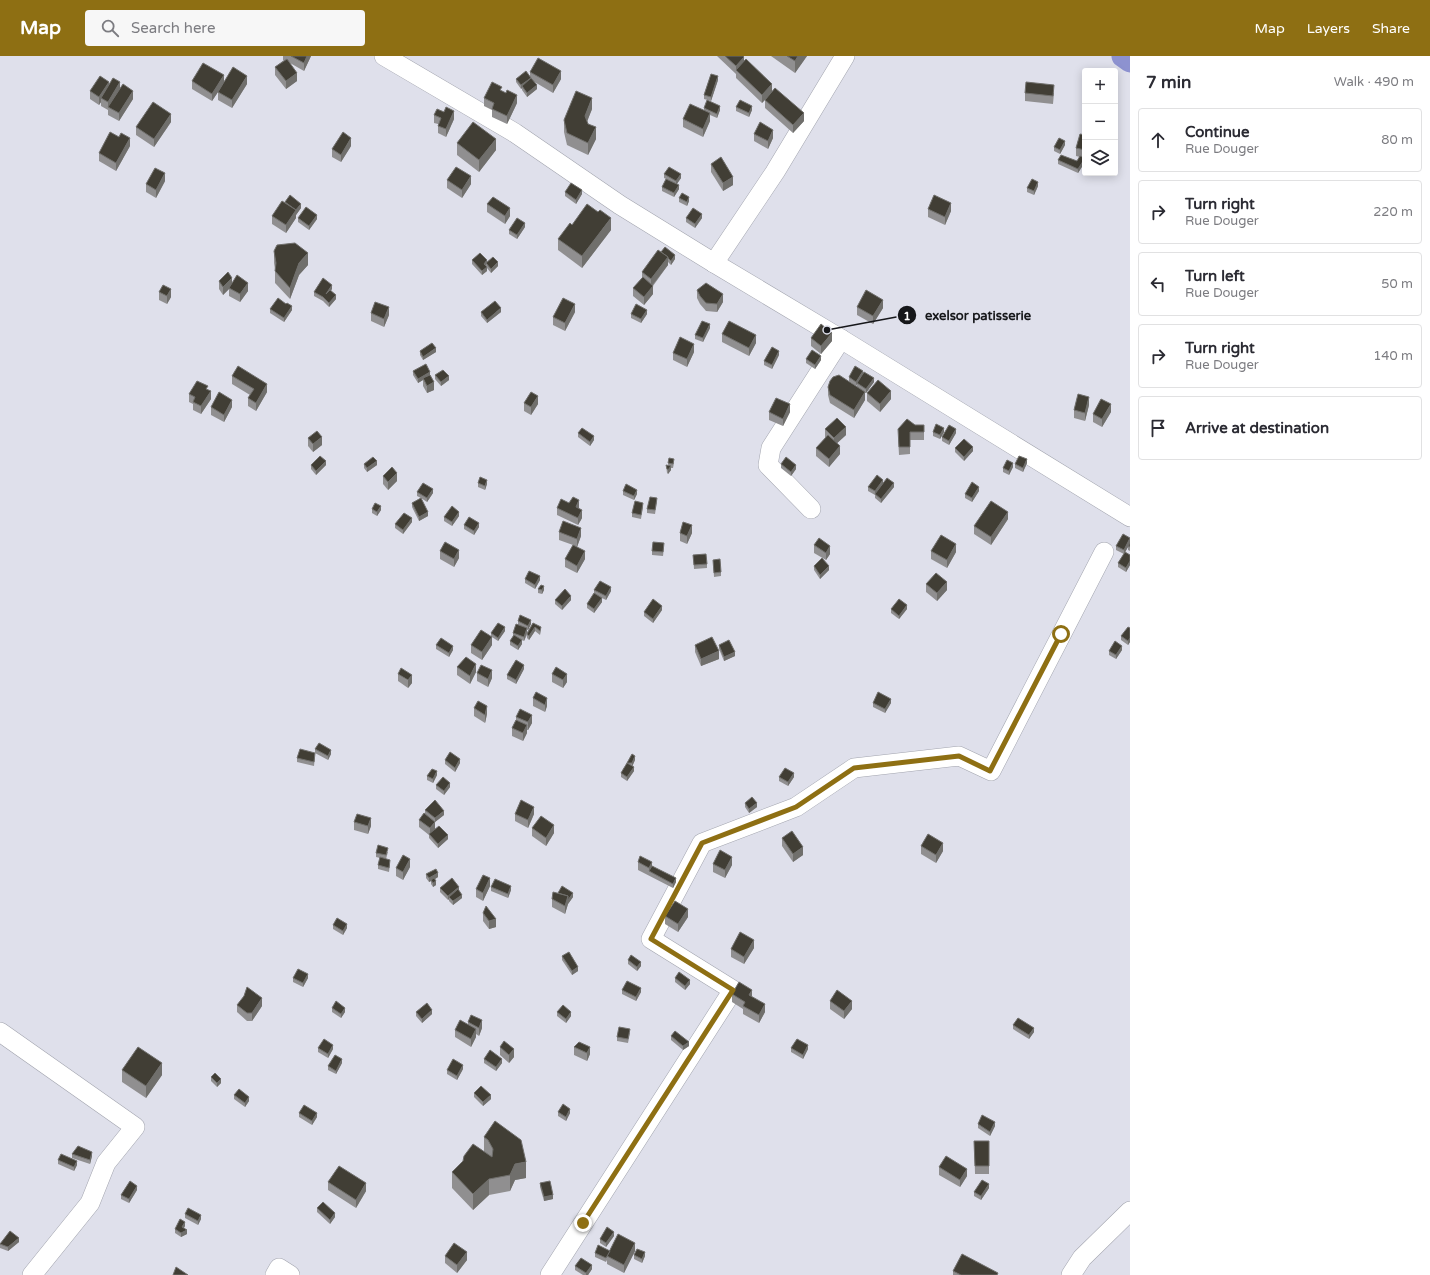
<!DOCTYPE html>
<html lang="en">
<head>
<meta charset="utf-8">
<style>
	:root { --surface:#fff; --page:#f7f7f7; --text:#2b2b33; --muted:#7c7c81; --line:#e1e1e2; --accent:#8e6f13 }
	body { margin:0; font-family:"Varela Round",sans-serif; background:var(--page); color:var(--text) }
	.controls { position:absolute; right:12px; top:12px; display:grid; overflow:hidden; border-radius:4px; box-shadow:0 2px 10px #0003 }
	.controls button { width:36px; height:36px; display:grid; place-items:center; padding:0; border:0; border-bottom:1px solid var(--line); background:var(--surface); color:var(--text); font:20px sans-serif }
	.stop { position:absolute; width:12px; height:12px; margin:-9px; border:3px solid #8e6f13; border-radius:50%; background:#fff }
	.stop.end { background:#8e6f13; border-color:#fff; box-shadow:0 1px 4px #0008 }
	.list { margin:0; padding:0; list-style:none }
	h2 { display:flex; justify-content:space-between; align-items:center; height:52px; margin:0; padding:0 16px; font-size:17px }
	h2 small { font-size:13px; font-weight:400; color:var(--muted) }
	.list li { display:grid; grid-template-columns:26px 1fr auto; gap:12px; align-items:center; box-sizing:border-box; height:64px; margin:0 8px 8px; padding:0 8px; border:1px solid var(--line); border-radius:4px }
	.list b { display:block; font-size:15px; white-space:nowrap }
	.list p { margin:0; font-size:13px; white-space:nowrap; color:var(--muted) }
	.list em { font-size:13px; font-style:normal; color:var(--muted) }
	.icon { flex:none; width:22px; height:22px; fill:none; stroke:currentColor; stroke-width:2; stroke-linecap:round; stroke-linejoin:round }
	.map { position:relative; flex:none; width:1130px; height:1219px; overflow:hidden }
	header { display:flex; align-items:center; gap:24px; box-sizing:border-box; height:56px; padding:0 20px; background:var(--accent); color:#fff }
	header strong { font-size:19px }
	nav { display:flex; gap:22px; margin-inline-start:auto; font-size:14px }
	.search { width:280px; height:36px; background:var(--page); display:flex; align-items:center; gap:10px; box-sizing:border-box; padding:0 14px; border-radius:4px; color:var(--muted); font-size:15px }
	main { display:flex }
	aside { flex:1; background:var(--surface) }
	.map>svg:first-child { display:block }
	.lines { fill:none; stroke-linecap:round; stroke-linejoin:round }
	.river { stroke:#8d92d0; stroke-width:23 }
	.minor-casing { stroke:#a2a4ae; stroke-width:20 }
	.minor { stroke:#fff; stroke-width:19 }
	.wall { fill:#908f90 }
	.shaded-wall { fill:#706f6c }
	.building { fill:#413e35; stroke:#706f6c }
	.route { stroke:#8e6f13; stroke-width:5 }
	.leader { fill:none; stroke:#16171a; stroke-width:1.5 }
	.callout-dot { fill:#16171a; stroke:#dfe0eb; stroke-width:1.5 }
	.mark-label { font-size:12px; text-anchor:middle; font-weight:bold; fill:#fff }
	.callout-label { font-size:13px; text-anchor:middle; font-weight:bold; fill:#16171a; stroke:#dfe0eb; stroke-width:4; stroke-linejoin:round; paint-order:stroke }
</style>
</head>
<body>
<header>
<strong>Map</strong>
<div class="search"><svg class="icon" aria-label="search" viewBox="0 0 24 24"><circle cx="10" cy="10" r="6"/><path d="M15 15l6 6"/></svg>Search here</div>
<nav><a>Map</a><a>Layers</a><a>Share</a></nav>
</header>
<main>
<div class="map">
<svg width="1130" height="1219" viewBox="0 0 1130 1219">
	<rect width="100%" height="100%" fill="#dfe0eb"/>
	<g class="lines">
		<polyline class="river" points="1123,0 1130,5"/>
		<g class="minor-casing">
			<g id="minor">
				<polyline points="384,0 515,77 620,149 714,207 841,283 1130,461"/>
				<polyline points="714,207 775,116 845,0"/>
				<polyline points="811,453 768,409 771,392 841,283"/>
				<polyline points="0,976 135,1071 106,1107 90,1147 32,1219"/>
				<polyline points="275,1219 279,1212 290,1219"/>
				<polyline points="550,1219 733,934 651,883 702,787 796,751 854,712 959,700 991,715 1104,496"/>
				<polyline points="1071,1219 1082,1202 1130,1155"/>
			</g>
		</g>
		<use href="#minor" class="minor"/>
	</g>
	<g class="wall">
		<polygon points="283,0 311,0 304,15 290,7 297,25 286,33 275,19 275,11 284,4 283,4"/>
		<polygon points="717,0 743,0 744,5 772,35 804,65 793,77 765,52 765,44 762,47 736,22 736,18"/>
		<polygon points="771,0 807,0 795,17"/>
		<polygon points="530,16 561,23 553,37 533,25 537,33 527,41 522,34 522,32 521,33 516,26 516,23 530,20"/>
		<polygon points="718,24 711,45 704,43 704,39"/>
		<polygon points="192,25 224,27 247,28 232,52 218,44 218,36 212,45 192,33"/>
		<polygon points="109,29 120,32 133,43 119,65 108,59 108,54 101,50 101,46 99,49 90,43 90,35"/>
		<polygon points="502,35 517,47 507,68 492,61 492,54 484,50 484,42"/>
		<polygon points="1025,37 1054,37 1053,48 1025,45"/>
		<polygon points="736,51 752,54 749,61 736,55"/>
		<polygon points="704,52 720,54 717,62 710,59 710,65 703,81 683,71 683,63 704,54"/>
		<polygon points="592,53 587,65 596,83 588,99 567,89 564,76 564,64"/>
		<polygon points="434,59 454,63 446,81 438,77 438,68 434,67"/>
		<polygon points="171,66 154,91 136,79 136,71"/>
		<polygon points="754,78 773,82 768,93 754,85"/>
		<polygon points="1085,79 1085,102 1083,102 1085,106 1078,117 1058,108 1058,104 1077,105 1080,101 1076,100 1076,92"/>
		<polygon points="457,87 496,94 479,116 457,99"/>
		<polygon points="1065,89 1060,98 1054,95 1054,91"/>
		<polygon points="130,90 116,115 99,105 99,97"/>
		<polygon points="351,90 341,106 332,101 332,93"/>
		<polygon points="711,108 733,129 723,135 711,116"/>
		<polygon points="664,118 681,122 677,128 679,133 674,141 662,135 662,131 666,123 664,122"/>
		<polygon points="447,124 471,128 462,142 447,132"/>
		<polygon points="165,125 156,142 146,136 146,128"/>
		<polygon points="1038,130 1034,139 1027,136 1027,132"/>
		<polygon points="565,136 582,138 576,148 565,140"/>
		<polygon points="679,142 689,145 687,150 679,146"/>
		<polygon points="285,146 301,152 296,159 296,162 286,177 272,168 272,160"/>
		<polygon points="487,148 510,160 505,168 487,156"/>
		<polygon points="928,153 951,155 945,169 928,161"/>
		<polygon points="298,162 317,163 309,174 298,166"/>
		<polygon points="686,162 702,162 695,172 686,166"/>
		<polygon points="525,171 517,183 509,178 509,174"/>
		<polygon points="611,174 582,212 558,194 558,183"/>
		<polygon points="274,195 308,209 299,219 290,243 275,227 275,213 274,207"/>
		<polygon points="661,196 675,203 671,209 668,206 668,209 653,230 653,238 644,249 633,240 633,232 642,222 642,216"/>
		<polygon points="472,204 498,210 491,217 487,212 487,215 482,219 472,208"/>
		<polygon points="219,225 232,228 248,235 240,246 229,240 229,233 223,239 219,233"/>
		<polygon points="332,233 331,234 336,243 329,251 323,245 314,240 314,236"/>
		<polygon points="697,234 723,246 717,256 706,255 700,248 697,242"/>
		<polygon points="159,236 171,241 167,248 159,244"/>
		<polygon points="286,248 292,254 284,266 270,257 270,253"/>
		<polygon points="857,251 883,252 873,268 857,259"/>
		<polygon points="481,256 501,256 487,267 481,260"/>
		<polygon points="575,256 565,275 553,269 553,261"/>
		<polygon points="371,257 389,259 384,271 371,265"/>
		<polygon points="631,258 647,258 641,267 631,262"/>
		<polygon points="710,272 703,286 695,283 695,279"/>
		<polygon points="722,278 756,287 749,300 722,286"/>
		<polygon points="811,282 832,285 821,298 811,290"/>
		<polygon points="420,295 436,296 423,304 420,299"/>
		<polygon points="694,296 687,311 673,304 673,297"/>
		<polygon points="779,299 772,313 764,309 764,305"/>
		<polygon points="806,303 821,304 815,313 806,307"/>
		<polygon points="413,315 430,319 434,334 427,337 423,330 423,324 418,327 413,319"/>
		<polygon points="863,318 874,326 866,337 865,337 865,344 854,362 830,347 828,339 828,331 857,331 857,329 856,330 849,325 849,321"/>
		<polygon points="435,319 449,324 441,330 435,323"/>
		<polygon points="232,320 267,336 256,355 248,350 248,342 250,339 232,328"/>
		<polygon points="867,337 891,343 880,356 867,345"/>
		<polygon points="189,338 211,343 201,358 193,354 193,348 189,346"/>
		<polygon points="524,347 538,348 531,359 524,355"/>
		<polygon points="1089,349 1085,365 1074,362 1074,354"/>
		<polygon points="211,351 232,351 224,366 211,359"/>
		<polygon points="769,356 790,356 783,370 769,364"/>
		<polygon points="1111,356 1102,371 1093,366 1093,358"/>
		<polygon points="915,369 924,369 924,384 910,384 910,398 899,399 898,381"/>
		<polygon points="825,373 846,379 837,387 840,398 829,411 816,400 816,392 826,382 825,381"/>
		<polygon points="933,376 944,376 940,383 933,380"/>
		<polygon points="578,377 594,384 590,390 578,381"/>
		<polygon points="956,377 949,389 942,385 942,381"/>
		<polygon points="308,382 322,389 313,396 308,390"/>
		<polygon points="955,392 973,395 964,405 955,396"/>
		<polygon points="669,402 674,407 673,412 671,412 671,414 668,418 667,417 666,409 668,409"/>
		<polygon points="1027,407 1023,416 1015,412 1015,408"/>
		<polygon points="364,408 377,409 367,416 364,412"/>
		<polygon points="781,408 796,413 791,420 781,412"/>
		<polygon points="311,409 326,409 316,419 311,413"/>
		<polygon points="1013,411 1009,419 1003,416 1003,412"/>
		<polygon points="383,420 397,425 388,434 383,428"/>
		<polygon points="478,427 487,428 485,434 478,431"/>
		<polygon points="883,427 894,431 881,447 875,442 875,439 868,435 868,431"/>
		<polygon points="623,435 637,438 634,444 623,439"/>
		<polygon points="979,435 972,446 965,442 965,438"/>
		<polygon points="417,436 433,437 427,446 421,442 428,460 419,465 412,451 412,447 421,442 417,440"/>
		<polygon points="657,446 655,458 647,457 647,453"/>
		<polygon points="569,447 579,452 582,462 578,469 557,459 557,452"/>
		<polygon points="643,451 641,463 632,461 632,457"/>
		<polygon points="372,453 381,454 377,460 372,457"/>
		<polygon points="459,460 452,470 444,465 444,461"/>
		<polygon points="1008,463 991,489 974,478 974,470"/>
		<polygon points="412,466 403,478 395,472 395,468"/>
		<polygon points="464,469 479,471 474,479 464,473"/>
		<polygon points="559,476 581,480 577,491 585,503 577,517 565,511 565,503 573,489 559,484"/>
		<polygon points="680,477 692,477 687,488 680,485"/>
		<polygon points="1130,482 1130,495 1128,494 1128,491 1124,498 1130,499 1130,509 1126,516 1118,511 1118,507 1124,498 1116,494 1116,490"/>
		<polygon points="814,489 830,498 826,504 814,497"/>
		<polygon points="664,491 663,500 652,499 652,495"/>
		<polygon points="440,495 459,502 454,511 440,503"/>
		<polygon points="931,495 956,496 947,512 931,503"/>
		<polygon points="693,499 707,508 707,512 694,513"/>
		<polygon points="713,504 721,516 721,520 714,521"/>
		<polygon points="814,510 829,514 820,523 814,514"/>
		<polygon points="525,523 540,524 535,533 525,527"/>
		<polygon points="926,528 947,534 937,545 926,536"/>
		<polygon points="538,533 544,534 542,538 538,537"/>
		<polygon points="594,534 611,535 606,544 602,542 602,546 594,557 587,552 587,548 594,538"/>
		<polygon points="555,544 571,544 562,554 555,548"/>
		<polygon points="891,553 907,553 899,563 891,557"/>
		<polygon points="662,554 653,567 644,560 644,556"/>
		<polygon points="518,565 531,568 528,574 527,574 527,576 533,567 541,575 540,579 535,575 529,584 527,582 527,579 524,585 522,584 522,588 518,594 510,589 510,585 513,580 513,577 518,569"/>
		<polygon points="1130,572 1130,586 1128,589 1121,584 1121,580"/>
		<polygon points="505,575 498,585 492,581 492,589 482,604 471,597 471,589 491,581 491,577"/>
		<polygon points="436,589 453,594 449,601 436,593"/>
		<polygon points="695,589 719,603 701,610 695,596"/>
		<polygon points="719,589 735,600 724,605 719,593"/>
		<polygon points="1122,594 1116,603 1109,599 1109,595"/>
		<polygon points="457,611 476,616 470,628 457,619"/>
		<polygon points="524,613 516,628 507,623 507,619"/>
		<polygon points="477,617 492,622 488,631 477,625"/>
		<polygon points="398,618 412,627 408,632 398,625"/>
		<polygon points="552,618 567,626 563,632 552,626"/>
		<polygon points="536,636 547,650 545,656 533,650 533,642"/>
		<polygon points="873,647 891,647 885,657 873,651"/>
		<polygon points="474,652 487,658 485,667 474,660"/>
		<polygon points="516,661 532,667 528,674 527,674 527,677 523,685 512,680 512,672 516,664"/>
		<polygon points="315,693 331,698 328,704 315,697"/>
		<polygon points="315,701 314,710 297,706 297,702"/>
		<polygon points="445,704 460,707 455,716 445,708"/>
		<polygon points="635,704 632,710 634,715 627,725 621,721 621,717 627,707"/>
		<polygon points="437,719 433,727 427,724 427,720"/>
		<polygon points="779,721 794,721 788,730 779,725"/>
		<polygon points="436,729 450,731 444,739 436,733"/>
		<polygon points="745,747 757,751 749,757 745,751"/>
		<polygon points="425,754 444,759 435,766 425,758"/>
		<polygon points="515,758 534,758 528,772 515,765"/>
		<polygon points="419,764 448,783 438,792 429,782 429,779 419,771"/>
		<polygon points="354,766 371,770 368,778 354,774"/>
		<polygon points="532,772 554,777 546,790 532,780"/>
		<polygon points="782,782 803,799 793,806 782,790"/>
		<polygon points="921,790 943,795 936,807 921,798"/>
		<polygon points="388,796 386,803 390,808 389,816 378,813 378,809 380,802 376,801 376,797"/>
		<polygon points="638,806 652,806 652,810 676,826 673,832 638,814"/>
		<polygon points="713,808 732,809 725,822 713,816"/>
		<polygon points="410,811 403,824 396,820 396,812"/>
		<polygon points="426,818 438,821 435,823 436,829 433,831 431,828 431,825 429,826 426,822"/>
		<polygon points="490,830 483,845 476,841 476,833"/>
		<polygon points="491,831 511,834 508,842 491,835"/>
		<polygon points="440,832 459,835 462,842 453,849 449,845 449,843 448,844 440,836"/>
		<polygon points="573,841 568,848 565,858 552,851 552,843"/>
		<polygon points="483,857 496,871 489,873 483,865"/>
		<polygon points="665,860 688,861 678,876 665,868"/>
		<polygon points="333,869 347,872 343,879 333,873"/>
		<polygon points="754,892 744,908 731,901 731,893"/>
		<polygon points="562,900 578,915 572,919 562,904"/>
		<polygon points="628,904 641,910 637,915 628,908"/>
		<polygon points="293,922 308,922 303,931 293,926"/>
		<polygon points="675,922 690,928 685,934 675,926"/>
		<polygon points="622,934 641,936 636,945 622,938"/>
		<polygon points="732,938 752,941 765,956 759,967 743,958 743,953 732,946"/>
		<polygon points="830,945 852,953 844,963 830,953"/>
		<polygon points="237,949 262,950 252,965 247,965 237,956"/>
		<polygon points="332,952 345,956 341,962 332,956"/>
		<polygon points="416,956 432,958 422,967 416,960"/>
		<polygon points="557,956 571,960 566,967 557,960"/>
		<polygon points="468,966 482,972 479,980 476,978 476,981 471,991 455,981 455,974 468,968"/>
		<polygon points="1013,969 1034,976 1029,983 1013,973"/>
		<polygon points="630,977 628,987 617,985 617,981"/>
		<polygon points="671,980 689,990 683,994 671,984"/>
		<polygon points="500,991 514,1001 509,1007 500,999"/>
		<polygon points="574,991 590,998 587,1005 574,999"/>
		<polygon points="318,992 333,993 328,1002 318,996"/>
		<polygon points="791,992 808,993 803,1003 791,996"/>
		<polygon points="484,1003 502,1007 496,1015 484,1007"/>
		<polygon points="342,1007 336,1018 328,1014 328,1010"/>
		<polygon points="463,1013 457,1024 447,1018 447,1014"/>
		<polygon points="122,1014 162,1019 146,1042 122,1026"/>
		<polygon points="211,1021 221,1027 217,1031 211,1025"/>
		<polygon points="474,1037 491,1043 483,1050 474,1041"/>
		<polygon points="234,1039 249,1045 245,1051 234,1043"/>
		<polygon points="558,1056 570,1057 566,1065 558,1060"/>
		<polygon points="299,1057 317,1061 312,1069 299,1061"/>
		<polygon points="495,1065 526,1122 515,1124 510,1135 489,1139 473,1154 452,1132 452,1116 484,1095 484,1081"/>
		<polygon points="978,1068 995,1070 990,1080 978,1072"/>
		<polygon points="974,1085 989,1085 989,1118 975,1118"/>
		<polygon points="72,1098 92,1100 90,1108 72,1102"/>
		<polygon points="58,1104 77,1109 74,1115 58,1108"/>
		<polygon points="939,1111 967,1120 960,1131 939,1119"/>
		<polygon points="328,1126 366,1135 356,1152 328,1134"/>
		<polygon points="540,1127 553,1143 544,1145 540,1131"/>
		<polygon points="989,1132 981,1144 974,1140 974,1136"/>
		<polygon points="137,1134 129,1147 121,1143 121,1139"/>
		<polygon points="317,1152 335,1161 330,1168 317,1156"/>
		<polygon points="185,1158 201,1163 198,1169 185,1162"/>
		<polygon points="185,1170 184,1172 187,1178 181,1181 175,1177 175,1173"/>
		<polygon points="614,1180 606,1191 600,1187 600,1183"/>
		<polygon points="19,1186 8,1195 0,1192 0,1187"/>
		<polygon points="610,1195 635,1195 624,1217 607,1208 607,1204 606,1206 595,1201 595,1197"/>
		<polygon points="634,1199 645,1200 642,1207 634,1203"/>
		<polygon points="445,1200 467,1204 457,1217 445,1207"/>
		<polygon points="575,1210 592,1213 588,1219 583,1219 575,1214"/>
		<polygon points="953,1215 998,1219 953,1219"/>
	</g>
	<g class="shaded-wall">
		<polygon points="307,0 311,0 304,15 304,7"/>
		<polygon points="798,0 807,0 795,17 795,5"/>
		<polygon points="744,1 744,9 736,14 736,10"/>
		<polygon points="561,15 561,23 553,37 553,29"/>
		<polygon points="297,17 297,25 286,33 286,25"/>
		<polygon points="224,19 224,27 212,45 212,38"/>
		<polygon points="247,20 247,28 232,52 232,44"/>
		<polygon points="718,20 718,24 711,45 711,41"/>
		<polygon points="531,22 531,25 522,30 522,32 521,33 521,29"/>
		<polygon points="109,26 109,34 101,42 101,46 99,49 99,41"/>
		<polygon points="120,26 120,34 108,51 108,46"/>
		<polygon points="772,28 772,36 762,47 762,39"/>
		<polygon points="537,29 537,33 527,41 527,37"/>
		<polygon points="133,35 133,43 119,65 119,57"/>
		<polygon points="517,39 517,47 507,68 507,60"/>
		<polygon points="592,42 592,53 585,71 585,60"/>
		<polygon points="720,50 720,54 717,62 717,58"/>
		<polygon points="752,50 752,54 749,61 749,57"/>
		<polygon points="454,55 454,63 446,81 446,73"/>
		<polygon points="710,57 710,65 703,81 703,73"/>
		<polygon points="804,57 804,65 793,77 793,69"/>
		<polygon points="171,58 171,66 154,91 154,83"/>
		<polygon points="596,71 596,83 588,99 588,87"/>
		<polygon points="773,74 773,82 768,93 768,85"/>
		<polygon points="130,82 130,90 116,115 116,107"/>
		<polygon points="351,82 351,90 341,106 341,99"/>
		<polygon points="496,83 496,94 479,116 479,104"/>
		<polygon points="1065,85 1065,89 1060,98 1060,94"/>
		<polygon points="1085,102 1085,106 1078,117 1078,113"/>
		<polygon points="165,117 165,125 156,142 156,134"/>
		<polygon points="681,118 681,122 676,129 676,125"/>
		<polygon points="471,120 471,128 462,142 462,134"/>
		<polygon points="733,121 733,129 723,135 723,127"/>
		<polygon points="1038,126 1038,130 1034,139 1034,135"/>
		<polygon points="679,129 679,133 674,141 674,137"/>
		<polygon points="582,134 582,138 576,148 576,144"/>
		<polygon points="689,141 689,145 687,150 687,146"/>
		<polygon points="951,147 951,155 945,169 945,161"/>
		<polygon points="301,148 301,152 296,159 296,162 286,177 286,169 296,154"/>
		<polygon points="510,152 510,160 505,168 505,160"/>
		<polygon points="702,158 702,162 695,172 695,168"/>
		<polygon points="317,159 317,163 309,174 309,170"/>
		<polygon points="611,162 611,174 582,212 582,200"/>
		<polygon points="525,167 525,171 517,183 517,179"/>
		<polygon points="308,197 308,209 299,219 290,243 290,232 299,207"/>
		<polygon points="675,199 675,203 671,209 671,205"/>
		<polygon points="668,201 668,209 651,231 651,223"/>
		<polygon points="487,204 487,208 486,207 486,209 484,212 484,208"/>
		<polygon points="498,206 498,210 491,217 491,213"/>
		<polygon points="487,211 487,215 482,219 482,215"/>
		<polygon points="232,222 232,230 223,239 223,231"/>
		<polygon points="248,227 248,235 240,246 240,238"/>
		<polygon points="332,229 332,233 326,242 326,238"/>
		<polygon points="653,230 653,238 644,249 644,241"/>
		<polygon points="171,233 171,241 167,248 167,240"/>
		<polygon points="723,238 723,246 717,256 717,248"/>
		<polygon points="336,239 336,243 329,251 329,247"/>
		<polygon points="883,244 883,252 873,268 873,260"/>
		<polygon points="575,248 575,256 565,275 565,267"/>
		<polygon points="292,250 292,254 284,266 284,262"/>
		<polygon points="389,251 389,259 384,271 384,263"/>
		<polygon points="501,252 501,256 487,267 487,264"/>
		<polygon points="647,254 647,258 641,267 641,263"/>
		<polygon points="710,268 710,272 703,286 703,282"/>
		<polygon points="832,277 832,285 821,298 821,290"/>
		<polygon points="756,279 756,287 749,300 749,292"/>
		<polygon points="694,288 694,296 687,311 687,303"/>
		<polygon points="436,292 436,296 423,304 423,301"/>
		<polygon points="779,295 779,299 772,313 772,309"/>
		<polygon points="821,300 821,304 815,313 815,309"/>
		<polygon points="863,315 863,319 857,327 856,330 856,326"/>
		<polygon points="430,316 430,320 423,322 423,324 418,327 418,323"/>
		<polygon points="449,320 449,324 441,330 441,326"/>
		<polygon points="874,322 874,326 866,337 866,333"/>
		<polygon points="434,326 434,334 427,337 427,330"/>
		<polygon points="267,328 267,336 256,355 256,347"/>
		<polygon points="211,335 211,343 201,358 201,350"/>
		<polygon points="891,335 891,343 880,356 880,348"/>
		<polygon points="865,336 865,344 854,362 854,354"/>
		<polygon points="538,340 538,348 531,359 531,351"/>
		<polygon points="1089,341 1089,349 1085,365 1085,357"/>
		<polygon points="232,344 232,351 224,366 224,359"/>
		<polygon points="790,348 790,356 783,370 783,363"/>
		<polygon points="1111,348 1111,356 1102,371 1102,363"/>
		<polygon points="846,371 846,379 834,390 834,382"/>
		<polygon points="944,372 944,376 940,383 940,379"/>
		<polygon points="956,373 956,377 949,389 949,385"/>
		<polygon points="594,380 594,384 590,390 590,386"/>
		<polygon points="322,381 322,389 313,396 313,388"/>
		<polygon points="840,390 840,398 829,411 829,403"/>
		<polygon points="973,391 973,395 964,405 964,401"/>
		<polygon points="1027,403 1027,407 1023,416 1023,412"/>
		<polygon points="326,405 326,409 316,419 316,415"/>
		<polygon points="377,405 377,409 367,416 367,412"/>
		<polygon points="1013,407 1013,411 1009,419 1009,415"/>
		<polygon points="796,409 796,413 791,420 791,416"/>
		<polygon points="671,410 671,414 668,418 668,414"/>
		<polygon points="397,417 397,425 388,434 388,426"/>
		<polygon points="487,424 487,428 485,434 485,430"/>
		<polygon points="883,424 883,428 875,439 875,435"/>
		<polygon points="894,427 894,431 881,447 881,443"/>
		<polygon points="979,431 979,435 972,446 972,442"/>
		<polygon points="433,433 433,437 427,446 427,442"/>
		<polygon points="637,434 637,438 634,444 634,440"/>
		<polygon points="579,444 579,452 576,459 576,451"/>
		<polygon points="381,450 381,454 377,460 377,456"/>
		<polygon points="582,454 582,462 578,469 578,462"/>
		<polygon points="428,456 428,460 419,465 419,461"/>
		<polygon points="459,456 459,460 452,470 452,466"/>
		<polygon points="1008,456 1008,463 991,489 991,481"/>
		<polygon points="412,462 412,466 403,478 403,474"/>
		<polygon points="479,467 479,471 474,479 474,475"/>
		<polygon points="692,469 692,477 687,488 687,480"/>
		<polygon points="581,472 581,480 577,491 577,483"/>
		<polygon points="1130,483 1130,487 1128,490 1128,491 1124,498 1124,494"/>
		<polygon points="956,488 956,496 947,512 947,504"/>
		<polygon points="830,490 830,498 826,504 826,497"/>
		<polygon points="459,494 459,502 454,511 454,503"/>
		<polygon points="585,495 585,503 577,517 577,510"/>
		<polygon points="1130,505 1130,509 1126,516 1126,512"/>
		<polygon points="829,510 829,514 820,523 820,519"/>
		<polygon points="540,520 540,524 535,533 535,529"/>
		<polygon points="947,526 947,534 937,545 937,537"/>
		<polygon points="544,530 544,534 542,538 542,534"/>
		<polygon points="611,531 611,535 606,544 606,540"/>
		<polygon points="571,540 571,544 562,554 562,550"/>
		<polygon points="602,542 602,546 594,557 594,553"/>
		<polygon points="907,549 907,553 899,563 899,560"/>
		<polygon points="662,550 662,554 653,567 653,563"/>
		<polygon points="531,564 531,568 528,574 528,570"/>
		<polygon points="505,571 505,575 498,585 498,582"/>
		<polygon points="535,571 535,575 529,584 529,580"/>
		<polygon points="527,572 527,576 524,585 524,581"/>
		<polygon points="492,581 492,589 482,604 482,596"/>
		<polygon points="1130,582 1130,586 1128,589 1128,585"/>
		<polygon points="522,584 522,588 518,594 518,590"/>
		<polygon points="453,590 453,594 449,601 449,597"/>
		<polygon points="1122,590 1122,594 1116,603 1116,599"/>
		<polygon points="719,595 719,603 701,610 701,603"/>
		<polygon points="735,596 735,600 724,605 724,601"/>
		<polygon points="476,608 476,616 470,628 470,620"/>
		<polygon points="524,609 524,613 516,628 516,624"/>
		<polygon points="492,614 492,622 488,631 488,623"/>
		<polygon points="567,618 567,626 563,632 563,624"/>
		<polygon points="412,619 412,627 408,632 408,624"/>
		<polygon points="547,642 547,650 545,656 545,649"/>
		<polygon points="891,643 891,647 885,657 885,653"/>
		<polygon points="487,650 487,658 485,667 485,659"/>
		<polygon points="532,659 532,667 528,674 528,666"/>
		<polygon points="527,669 527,677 523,685 523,677"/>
		<polygon points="331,694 331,698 328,704 328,700"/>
		<polygon points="635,700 635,704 632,711 632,707"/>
		<polygon points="460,703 460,707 455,716 455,712"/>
		<polygon points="634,711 634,715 627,725 627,721"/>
		<polygon points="437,715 437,719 433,727 433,723"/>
		<polygon points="794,717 794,721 788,730 788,726"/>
		<polygon points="450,727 450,731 444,739 444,735"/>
		<polygon points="757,747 757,751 749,757 749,753"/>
		<polygon points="534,751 534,758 528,772 528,764"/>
		<polygon points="444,755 444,759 435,766 435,762"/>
		<polygon points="371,762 371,770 368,778 368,770"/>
		<polygon points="435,766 435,774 430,780 430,772"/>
		<polygon points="554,769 554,777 546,790 546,782"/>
		<polygon points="448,779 448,783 438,792 438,788"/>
		<polygon points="943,787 943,795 936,807 936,799"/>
		<polygon points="803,791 803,799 793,806 793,798"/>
		<polygon points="732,801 732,809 725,822 725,814"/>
		<polygon points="410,803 410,811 403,824 403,816"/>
		<polygon points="652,806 652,814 649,815 649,812"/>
		<polygon points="438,817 438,821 432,825 431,824 431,825 429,826 429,822"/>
		<polygon points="490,822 490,830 483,845 483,837"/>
		<polygon points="676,822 676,826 673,832 673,828"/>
		<polygon points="436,825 436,829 433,831 433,827"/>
		<polygon points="511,830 511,834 508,842 508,838"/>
		<polygon points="459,831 459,835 449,841 449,843 448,844 448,840"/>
		<polygon points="573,837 573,841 568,848 568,844"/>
		<polygon points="462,839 462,842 453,849 453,845"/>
		<polygon points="568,840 568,848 565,858 565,850"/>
		<polygon points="688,853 688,861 678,876 678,868"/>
		<polygon points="496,863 496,871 489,873 489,865"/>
		<polygon points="347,868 347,872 343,879 343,875"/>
		<polygon points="754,884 754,892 744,908 744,901"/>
		<polygon points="641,906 641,910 637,915 637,911"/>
		<polygon points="578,911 578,915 572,919 572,915"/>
		<polygon points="308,918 308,922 303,931 303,927"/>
		<polygon points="690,924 690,928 685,934 685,930"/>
		<polygon points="641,932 641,936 636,945 636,941"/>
		<polygon points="752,934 752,942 749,939"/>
		<polygon points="262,942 262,950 252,965 252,957"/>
		<polygon points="852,945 852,953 844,963 844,955"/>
		<polygon points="765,948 765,956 759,967 759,959"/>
		<polygon points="345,952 345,956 341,962 341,958"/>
		<polygon points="432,954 432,958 422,967 422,963"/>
		<polygon points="571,956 571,960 566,967 566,963"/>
		<polygon points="482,964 482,972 479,980 479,972"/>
		<polygon points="1034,972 1034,976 1029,983 1029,979"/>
		<polygon points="476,973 476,981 471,991 471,983"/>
		<polygon points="689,986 689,990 683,994 683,990"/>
		<polygon points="333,989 333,993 328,1002 328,998"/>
		<polygon points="808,989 808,993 803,1003 803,999"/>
		<polygon points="590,991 590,998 587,1005 587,997"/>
		<polygon points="514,993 514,1001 509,1007 509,999"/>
		<polygon points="342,1003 342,1007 336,1018 336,1015"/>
		<polygon points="502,1003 502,1007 496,1015 496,1011"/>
		<polygon points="162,1007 162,1019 146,1042 146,1030"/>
		<polygon points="463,1009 463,1013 457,1024 457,1020"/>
		<polygon points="221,1023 221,1027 217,1031 217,1027"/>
		<polygon points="491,1039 491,1043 483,1050 483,1046"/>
		<polygon points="249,1041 249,1045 245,1051 245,1047"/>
		<polygon points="570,1053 570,1057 566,1065 566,1061"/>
		<polygon points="317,1057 317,1061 312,1069 312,1065"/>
		<polygon points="995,1066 995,1070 990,1080 990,1076"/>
		<polygon points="92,1096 92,1100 90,1108 90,1104"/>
		<polygon points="77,1105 77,1109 74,1115 74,1111"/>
		<polygon points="526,1106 526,1122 515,1124 510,1135 510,1119 515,1108"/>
		<polygon points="967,1113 967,1120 960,1131 960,1124"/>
		<polygon points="489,1123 489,1139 473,1154 473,1138"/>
		<polygon points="366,1127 366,1135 356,1152 356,1144"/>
		<polygon points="989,1128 989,1132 981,1144 981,1140"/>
		<polygon points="137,1130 137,1134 129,1147 129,1143"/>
		<polygon points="553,1139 553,1143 544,1145 544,1141"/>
		<polygon points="335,1157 335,1161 330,1168 330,1164"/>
		<polygon points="201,1159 201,1163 198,1169 198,1165"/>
		<polygon points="185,1166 185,1170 182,1175 182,1171"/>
		<polygon points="187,1174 187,1178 181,1181 181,1177"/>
		<polygon points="614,1176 614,1180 606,1191 606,1187"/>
		<polygon points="19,1182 19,1186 8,1195 8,1191"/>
		<polygon points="635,1187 635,1195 624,1217 624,1209"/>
		<polygon points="467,1196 467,1204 457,1217 457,1209"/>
		<polygon points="645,1196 645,1200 642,1207 642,1203"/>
		<polygon points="592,1209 592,1213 588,1219 586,1219 586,1217"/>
	</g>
	<g class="building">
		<polygon points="291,0 307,0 304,7"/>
		<polygon points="725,0 743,0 744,1 736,10"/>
		<polygon points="787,0 798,0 795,5"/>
		<polygon points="538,2 561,15 553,29 530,16"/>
		<polygon points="287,3 297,17 286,25 275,11"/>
		<polygon points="746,3 772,28 762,39 736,14"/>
		<polygon points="203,7 224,19 212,38 192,25"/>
		<polygon points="233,11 247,20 232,44 218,36"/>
		<polygon points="526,15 531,22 521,29 516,23"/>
		<polygon points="711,18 718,20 711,41 704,39"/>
		<polygon points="100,20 109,26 99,41 90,35"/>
		<polygon points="113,22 120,26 108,46 101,42"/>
		<polygon points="531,22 537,29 527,37 522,30"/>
		<polygon points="492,26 502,31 500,34 506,37 507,34 517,39 507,60 492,53 494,47 484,42"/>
		<polygon points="1026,26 1054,29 1053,40 1025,37"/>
		<polygon points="123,28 133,35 119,57 108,51"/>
		<polygon points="775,32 804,57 793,69 765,44"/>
		<polygon points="576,35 592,42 585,60 588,68 596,71 588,87 567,77 564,64"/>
		<polygon points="707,44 720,50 717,58 704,52"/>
		<polygon points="740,44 752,50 749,57 736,51"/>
		<polygon points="153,46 171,58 154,83 136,71"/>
		<polygon points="690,48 710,57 703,73 683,63"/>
		<polygon points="446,51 454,55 446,73 438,70 441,62 434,59 437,53 444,56"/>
		<polygon points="473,66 496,83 479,104 457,87"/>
		<polygon points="760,66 773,74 768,85 754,78"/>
		<polygon points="110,76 119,81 121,77 130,82 116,107 99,97"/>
		<polygon points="343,76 351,82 341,99 332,93"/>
		<polygon points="1080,78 1085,79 1085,94 1076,92"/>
		<polygon points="1059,82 1065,85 1060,94 1054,91"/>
		<polygon points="1061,99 1077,105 1080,100 1085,102 1078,113 1058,104"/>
		<polygon points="721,101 733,121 723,127 711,108"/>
		<polygon points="456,111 471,120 462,134 447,124"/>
		<polygon points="669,111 681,118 676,125 664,118"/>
		<polygon points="155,112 165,117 156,134 146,128"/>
		<polygon points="666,123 679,129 674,137 662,131"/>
		<polygon points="1032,123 1038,126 1034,135 1027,132"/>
		<polygon points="571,127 582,134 576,144 565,136"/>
		<polygon points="682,137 689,141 687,146 679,142"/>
		<polygon points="290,139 301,148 295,155 296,154 285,146"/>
		<polygon points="934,139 951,147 945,161 928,153"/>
		<polygon points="493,141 510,152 505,160 487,148"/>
		<polygon points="282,145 296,154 286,169 272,160"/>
		<polygon points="587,148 598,156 600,154 611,162 582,200 558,183 570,167 572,169"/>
		<polygon points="306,151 317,159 309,170 298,162"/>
		<polygon points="693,152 702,158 695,168 686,162"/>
		<polygon points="517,162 525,167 517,179 509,174"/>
		<polygon points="295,187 308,197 299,207 290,232 275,215 276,207 274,195 277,189"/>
		<polygon points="665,191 675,199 671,205 668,202 668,201 661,196"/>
		<polygon points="658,194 668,201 651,223 642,216"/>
		<polygon points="480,197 487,204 484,208 487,211 482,215 472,204"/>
		<polygon points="493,201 498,206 491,213 486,207"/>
		<polygon points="228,216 232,222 223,231 219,225"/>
		<polygon points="237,219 248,227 240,238 229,232"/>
		<polygon points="643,221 653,230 644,241 633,232"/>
		<polygon points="323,222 332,229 326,238 330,234 336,239 329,247 323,241 314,236"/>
		<polygon points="706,227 723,238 717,248 706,247 700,240 697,234"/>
		<polygon points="163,229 171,233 167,240 159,236"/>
		<polygon points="866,234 883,244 873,260 857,251"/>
		<polygon points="278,242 286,248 287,247 292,250 284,262 270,253"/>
		<polygon points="563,242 575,248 565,267 553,261"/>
		<polygon points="495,245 501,252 487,264 481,256"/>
		<polygon points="375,246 389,251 384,263 371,257"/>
		<polygon points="636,248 647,254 641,263 631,258"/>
		<polygon points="702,265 710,268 703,282 695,279"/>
		<polygon points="729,265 756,279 749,292 722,278"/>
		<polygon points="821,268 832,277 821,290 811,282"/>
		<polygon points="680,281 694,288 687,303 673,297"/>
		<polygon points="432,287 436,292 423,301 420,295"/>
		<polygon points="772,291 779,295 772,309 764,305"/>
		<polygon points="812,294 821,300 815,309 806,303"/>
		<polygon points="426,308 430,316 418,323 413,315"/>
		<polygon points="238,310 267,328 256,347 248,342 254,333 232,320"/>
		<polygon points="855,310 863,315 856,326 849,321"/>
		<polygon points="443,314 449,320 441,326 435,319"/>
		<polygon points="864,316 874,322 866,333 857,327"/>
		<polygon points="430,319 434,326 427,330 423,322"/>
		<polygon points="839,319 865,336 854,354 830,339 828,331 830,325 833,321"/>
		<polygon points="878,324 891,335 880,348 867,337"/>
		<polygon points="197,325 208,330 206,333 211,335 201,350 193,346 195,341 189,338"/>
		<polygon points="219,336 232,344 224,359 211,351"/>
		<polygon points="531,336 538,340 531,351 524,347"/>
		<polygon points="1078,338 1089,341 1085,357 1074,354"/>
		<polygon points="776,342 790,348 783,363 769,356"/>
		<polygon points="1101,343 1111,348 1102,363 1093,358"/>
		<polygon points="837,362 846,371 834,382 825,373"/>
		<polygon points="907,363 915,369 924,369 924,376 910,376 910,391 899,391 898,373"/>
		<polygon points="936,368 944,372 940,379 933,376"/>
		<polygon points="949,369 956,373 949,385 942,381"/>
		<polygon points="582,372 594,380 590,386 578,377"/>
		<polygon points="317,375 322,381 313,388 308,382"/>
		<polygon points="828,379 840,390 829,403 816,392"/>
		<polygon points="964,383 973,391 964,401 955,392"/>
		<polygon points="320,400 326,405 316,415 311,409"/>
		<polygon points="1019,400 1027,403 1023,412 1015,408"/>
		<polygon points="373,401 377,405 367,412 364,408"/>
		<polygon points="786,401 796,409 791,416 781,408"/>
		<polygon points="669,402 674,403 673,408 668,407"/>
		<polygon points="1007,404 1013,407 1009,415 1003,412"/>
		<polygon points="666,409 671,410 668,414 667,413"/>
		<polygon points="392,411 397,417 388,426 383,420"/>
		<polygon points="877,419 883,424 875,435 868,431"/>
		<polygon points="480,421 487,424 485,430 478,427"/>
		<polygon points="887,422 894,427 881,443 875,438"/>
		<polygon points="972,426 979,431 972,442 965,438"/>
		<polygon points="423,427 433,433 427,442 417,436"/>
		<polygon points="626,428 637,434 634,440 623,435"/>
		<polygon points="573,441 579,444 576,451 582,454 578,462 557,452 561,443 569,447"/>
		<polygon points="650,441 657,442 655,454 647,453"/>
		<polygon points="421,442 428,456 419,461 412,447"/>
		<polygon points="635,445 643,447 641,459 632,457"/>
		<polygon points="991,445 1008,456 991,481 974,470"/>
		<polygon points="375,447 381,450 377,456 372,453"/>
		<polygon points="452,450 459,456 452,466 444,461"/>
		<polygon points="404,457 412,462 403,474 395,468"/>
		<polygon points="469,461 479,467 474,475 464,469"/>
		<polygon points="563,465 581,472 577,483 559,476"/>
		<polygon points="683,466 692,469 687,480 680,477"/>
		<polygon points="1123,478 1130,482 1124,494 1116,490"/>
		<polygon points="941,479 956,488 947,504 931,495"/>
		<polygon points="819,482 830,490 826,497 814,489"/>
		<polygon points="445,486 459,494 454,503 440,495"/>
		<polygon points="653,486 664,487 663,496 652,495"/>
		<polygon points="1130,486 1130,491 1128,490"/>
		<polygon points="573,489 585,495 577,510 565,503"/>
		<polygon points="1125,496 1130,499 1130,505 1126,512 1118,507"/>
		<polygon points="706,498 707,508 694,509 693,499"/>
		<polygon points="822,502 829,510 820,519 814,510"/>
		<polygon points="720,503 721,516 714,517 713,504"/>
		<polygon points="529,515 540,520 535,529 525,523"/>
		<polygon points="936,517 947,526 937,537 926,528"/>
		<polygon points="600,525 611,531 606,540 594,534"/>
		<polygon points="541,529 544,530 542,534 538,533"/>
		<polygon points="565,533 571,540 562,550 555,544"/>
		<polygon points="594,537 602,542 594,553 587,548"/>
		<polygon points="653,543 662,550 653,563 644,556"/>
		<polygon points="899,543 907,549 899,560 891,553"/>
		<polygon points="520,559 531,564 528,570 518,565"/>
		<polygon points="498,567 505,571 498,582 491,577"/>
		<polygon points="533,567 541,571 540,575 535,571 529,580 527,578"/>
		<polygon points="516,568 527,572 524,581 513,577"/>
		<polygon points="1128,571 1130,572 1130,582 1128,585 1121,580"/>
		<polygon points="481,574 492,581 482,596 471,589"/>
		<polygon points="514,579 522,584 518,590 510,585"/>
		<polygon points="712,581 719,595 701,603 695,589"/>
		<polygon points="441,582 453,590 449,597 436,589"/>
		<polygon points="729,584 735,596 724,601 719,589"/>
		<polygon points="1115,585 1122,590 1116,599 1109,595"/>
		<polygon points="466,601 476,608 470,620 457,611"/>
		<polygon points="516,604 524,609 516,624 507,619"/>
		<polygon points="481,609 492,614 488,623 477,617"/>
		<polygon points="556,611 567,618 563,624 552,618"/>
		<polygon points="401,612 412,619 408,624 398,618"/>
		<polygon points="536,636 547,642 545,649 533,642"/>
		<polygon points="878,636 891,643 885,653 873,647"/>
		<polygon points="478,645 487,650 485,659 474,652"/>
		<polygon points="520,653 532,659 528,666 516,661"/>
		<polygon points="516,664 527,669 523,677 512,672"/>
		<polygon points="319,687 331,694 328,700 315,693"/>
		<polygon points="300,693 315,697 314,706 297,702"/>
		<polygon points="450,696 460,703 455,712 445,704"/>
		<polygon points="632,698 635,700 632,707 627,707"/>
		<polygon points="627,707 634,711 627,721 621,717"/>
		<polygon points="785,712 794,717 788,726 779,721"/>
		<polygon points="432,713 437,715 433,723 427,720"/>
		<polygon points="443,721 450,727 444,735 436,729"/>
		<polygon points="752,741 757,747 749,753 745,747"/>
		<polygon points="435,744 444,755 435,762 425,754"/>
		<polygon points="521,744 534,751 528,764 515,758"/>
		<polygon points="424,757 435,766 430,772 419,764"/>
		<polygon points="357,758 371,762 368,770 354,766"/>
		<polygon points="541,760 554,769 546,782 532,772"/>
		<polygon points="439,770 448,779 438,788 429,778"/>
		<polygon points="792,775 803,791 793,798 782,782"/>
		<polygon points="928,778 943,787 936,799 921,790"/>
		<polygon points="378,789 388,792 386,799 376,797"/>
		<polygon points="720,794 732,801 725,814 713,808"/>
		<polygon points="403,799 410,803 403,816 396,812"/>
		<polygon points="640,800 652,806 649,812 638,806"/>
		<polygon points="380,801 390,804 389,812 378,809"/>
		<polygon points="652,810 676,822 673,828 649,815"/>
		<polygon points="436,813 438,817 429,822 426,818"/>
		<polygon points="483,819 490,822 483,837 476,833"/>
		<polygon points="434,822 436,825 433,827 431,824"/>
		<polygon points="452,822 459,831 448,840 440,832"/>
		<polygon points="495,823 511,830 508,838 491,831"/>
		<polygon points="562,830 573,837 568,844 568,840 558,837"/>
		<polygon points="458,833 462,839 453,845 449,841"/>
		<polygon points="553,836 568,840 565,850 552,843"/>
		<polygon points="675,845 688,853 678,868 665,860"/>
		<polygon points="486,850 496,863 489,865 483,857"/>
		<polygon points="337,862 347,868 343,875 333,869"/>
		<polygon points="740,876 754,884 744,901 731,893"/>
		<polygon points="569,896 578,911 572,915 562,900"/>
		<polygon points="631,899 641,906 637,911 628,904"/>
		<polygon points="298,913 308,918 303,927 293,922"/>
		<polygon points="679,916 690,924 685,930 675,922"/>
		<polygon points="627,925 641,932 636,941 622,934"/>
		<polygon points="739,926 752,934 749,939 765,948 759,959 743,950 745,946 732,938"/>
		<polygon points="247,931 262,942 252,957 247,957 237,949 244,940"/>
		<polygon points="837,934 852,945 844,955 830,945"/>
		<polygon points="336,945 345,952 341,958 332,952"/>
		<polygon points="427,947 432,954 422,963 416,956"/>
		<polygon points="563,949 571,956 566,963 557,956"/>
		<polygon points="471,959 482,964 479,972 468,966"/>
		<polygon points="1018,962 1034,972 1029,979 1013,969"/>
		<polygon points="460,964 476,973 471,983 455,974"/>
		<polygon points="619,971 630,973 628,983 617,981"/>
		<polygon points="675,975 689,986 683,990 671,980"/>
		<polygon points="324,983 333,989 328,998 318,992"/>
		<polygon points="797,983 808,989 803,999 791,992"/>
		<polygon points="504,985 514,993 509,999 500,991"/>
		<polygon points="579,986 590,991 587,997 574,991"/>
		<polygon points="138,991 162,1007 146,1030 122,1014"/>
		<polygon points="490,994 502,1003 496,1011 484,1003"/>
		<polygon points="335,999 342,1003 336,1015 328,1010"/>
		<polygon points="453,1003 463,1009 457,1020 447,1014"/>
		<polygon points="215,1017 221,1023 217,1027 211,1021"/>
		<polygon points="481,1030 491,1039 483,1046 474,1037"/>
		<polygon points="239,1033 249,1041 245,1047 234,1039"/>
		<polygon points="563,1048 570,1053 566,1061 558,1056"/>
		<polygon points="304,1049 317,1057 312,1065 299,1057"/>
		<polygon points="982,1059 995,1066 990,1076 978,1068"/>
		<polygon points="495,1065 521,1084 526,1106 515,1108 510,1119 489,1123 473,1138 452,1116 463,1105 464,1100 473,1088 492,1101 493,1093 488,1084 484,1081"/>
		<polygon points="974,1085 989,1085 989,1110 975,1110"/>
		<polygon points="78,1090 92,1096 90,1104 72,1098"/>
		<polygon points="61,1098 77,1105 74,1111 58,1104"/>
		<polygon points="946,1100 967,1113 960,1124 939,1111"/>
		<polygon points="339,1110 366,1127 356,1144 328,1126"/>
		<polygon points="982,1124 989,1128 981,1140 974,1136"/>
		<polygon points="130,1125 137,1130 129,1143 121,1139"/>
		<polygon points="550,1125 553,1139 544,1141 540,1127"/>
		<polygon points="323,1146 335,1157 330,1164 317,1152"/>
		<polygon points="188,1152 201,1159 198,1165 185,1158"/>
		<polygon points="180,1163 185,1166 182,1171 187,1174 181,1177 175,1173"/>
		<polygon points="607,1171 614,1176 606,1187 600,1183"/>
		<polygon points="10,1175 19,1182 8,1191 0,1188"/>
		<polygon points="618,1178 635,1187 624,1209 607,1200"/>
		<polygon points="454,1187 467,1196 457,1209 445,1200"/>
		<polygon points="598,1189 610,1195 606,1202 595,1197"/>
		<polygon points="637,1193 645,1196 642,1203 634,1199"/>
		<polygon points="962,1198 998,1217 997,1219 961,1219 953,1215"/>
		<polygon points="581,1202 592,1209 586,1217 575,1210"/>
		<polygon points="176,1211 188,1219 173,1219"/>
	</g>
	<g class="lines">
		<polyline class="route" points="583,1167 733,934 651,883 702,787 796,751 854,712 959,700 990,715 1061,578"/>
	</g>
	<path class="leader" d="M827 274L907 259"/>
	<g class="callout-dot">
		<circle cx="827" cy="274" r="4"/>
		<circle cx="907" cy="259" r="10"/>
	</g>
	<g class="mark-label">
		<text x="907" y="264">1</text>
	</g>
	<g class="callout-label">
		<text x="978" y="264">exelsor patisserie</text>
	</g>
</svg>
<div class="controls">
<button>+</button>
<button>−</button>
<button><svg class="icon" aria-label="layers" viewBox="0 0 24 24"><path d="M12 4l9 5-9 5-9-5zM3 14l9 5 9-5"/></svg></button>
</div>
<div class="stop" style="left:1061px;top:578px"></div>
<div class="stop end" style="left:583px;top:1167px"></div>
</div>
<aside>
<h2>7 min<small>Walk · 490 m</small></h2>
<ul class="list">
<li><svg class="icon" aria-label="ahead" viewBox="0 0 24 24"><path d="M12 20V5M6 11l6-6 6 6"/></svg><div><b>Continue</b><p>Rue Douger</p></div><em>80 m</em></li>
<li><svg class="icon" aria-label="right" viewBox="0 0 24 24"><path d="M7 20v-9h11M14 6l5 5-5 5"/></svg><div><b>Turn right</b><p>Rue Douger</p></div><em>220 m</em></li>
<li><svg class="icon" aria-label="left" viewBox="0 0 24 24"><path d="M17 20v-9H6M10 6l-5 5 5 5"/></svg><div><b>Turn left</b><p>Rue Douger</p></div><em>50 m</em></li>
<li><svg class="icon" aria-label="right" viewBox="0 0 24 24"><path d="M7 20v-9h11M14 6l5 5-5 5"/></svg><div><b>Turn right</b><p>Rue Douger</p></div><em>140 m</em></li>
<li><svg class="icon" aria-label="arrive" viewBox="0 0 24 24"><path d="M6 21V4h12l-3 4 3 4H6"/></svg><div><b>Arrive at destination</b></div></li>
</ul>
</aside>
</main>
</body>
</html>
